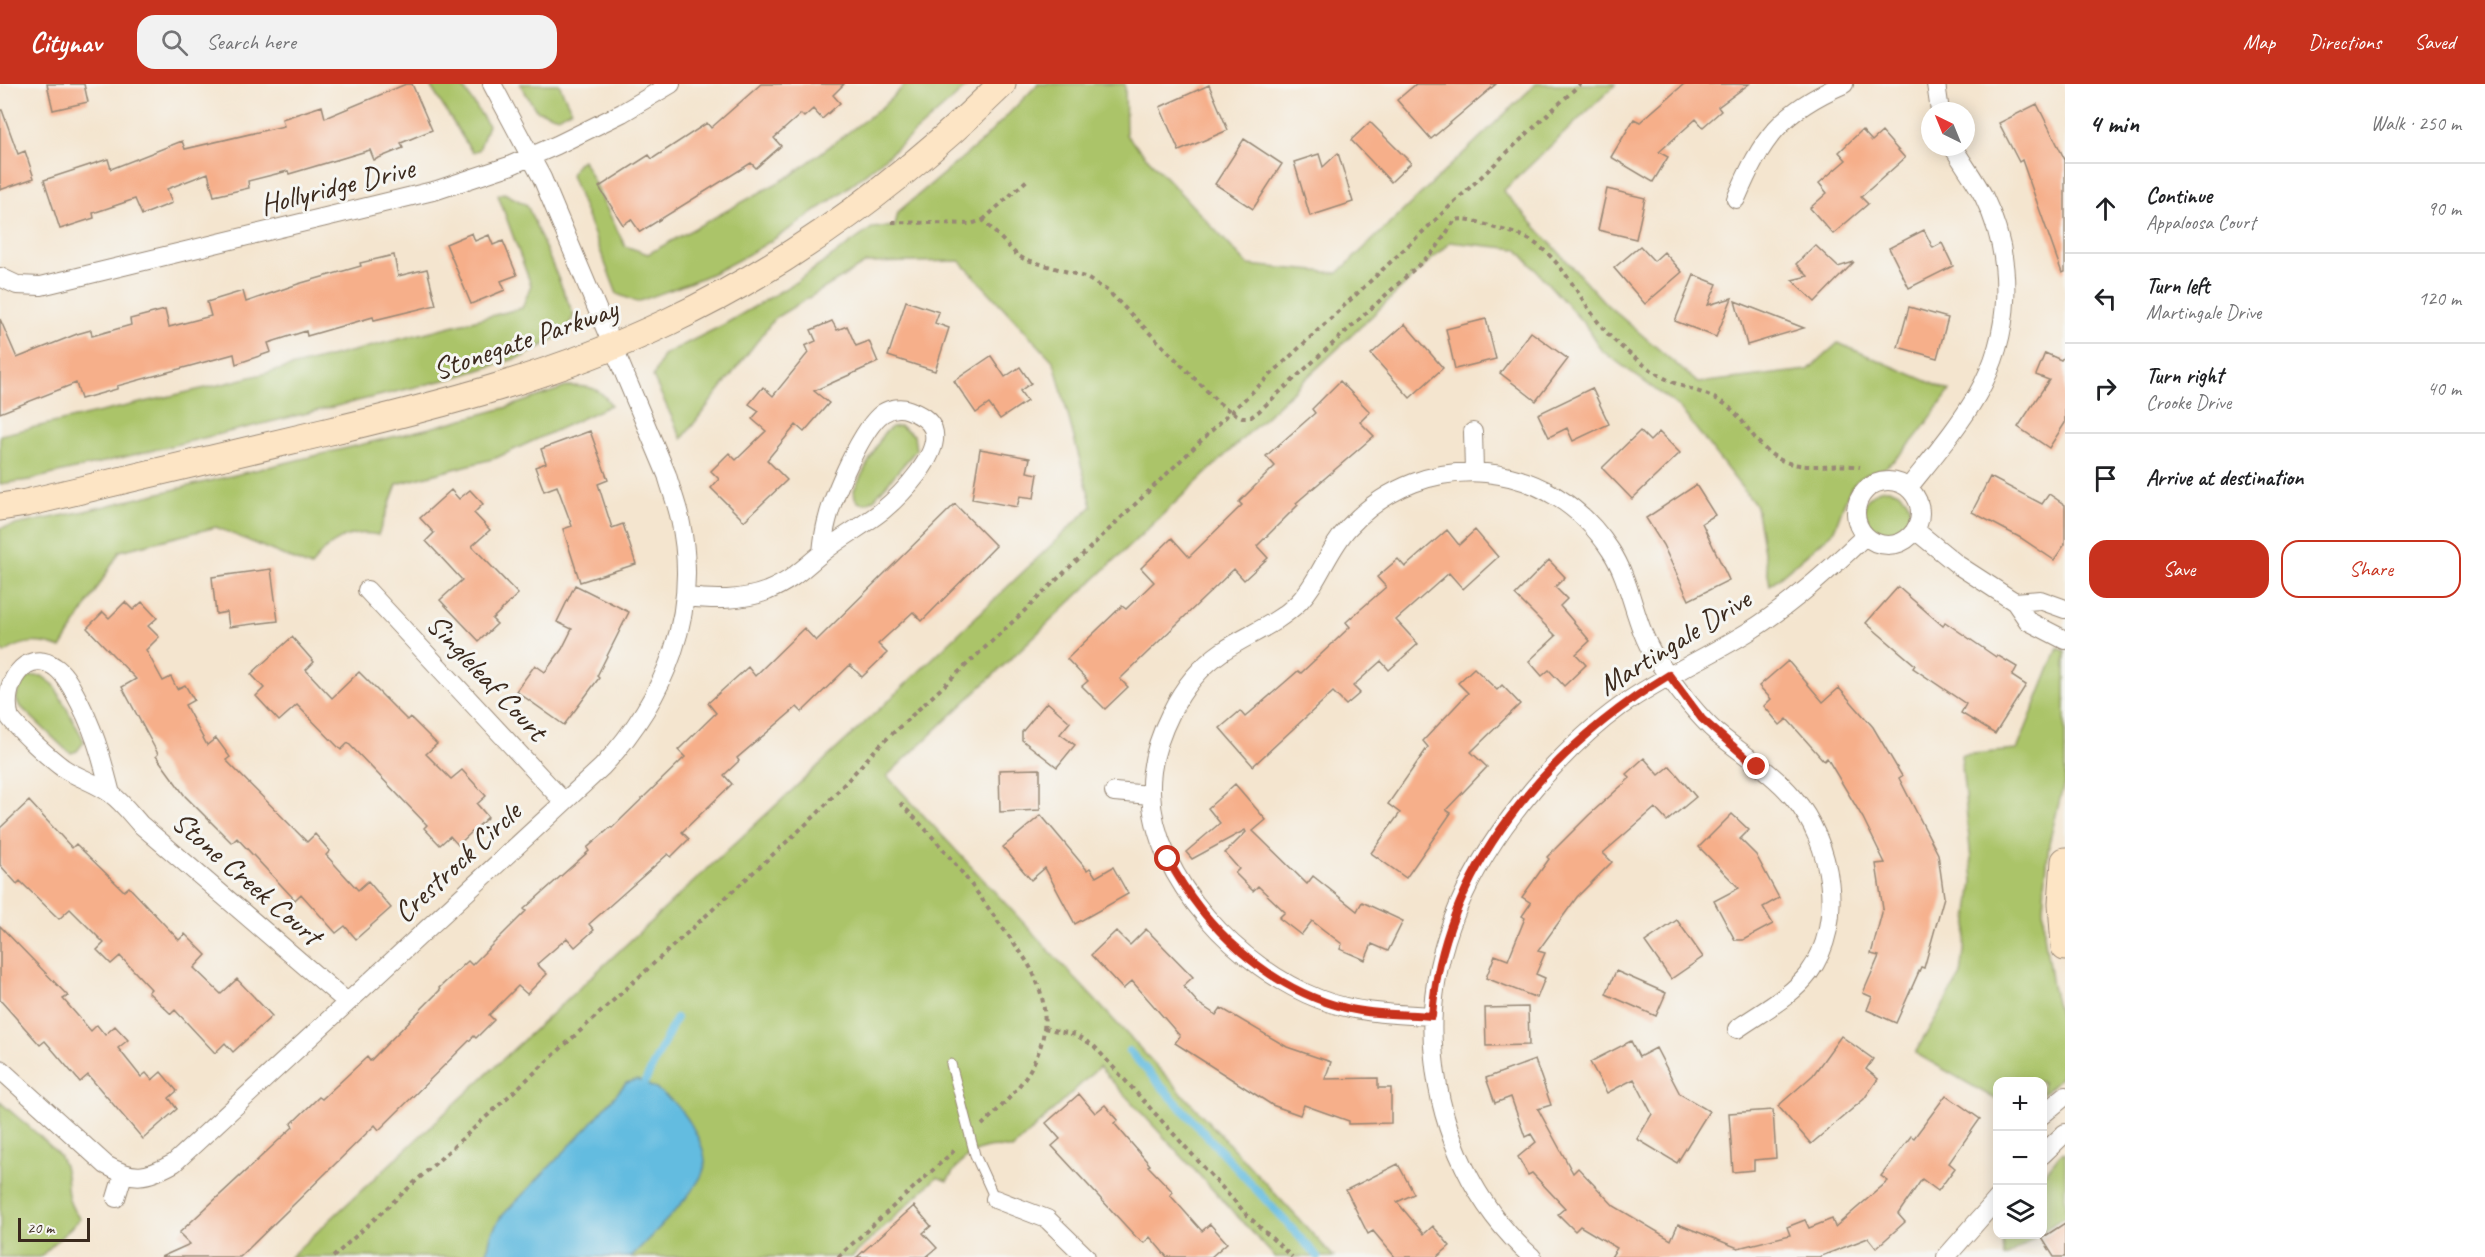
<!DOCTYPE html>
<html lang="en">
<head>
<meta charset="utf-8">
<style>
  body { margin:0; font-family:Caveat,sans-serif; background:#f2f2f2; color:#202124 }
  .controls { position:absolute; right:18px; bottom:18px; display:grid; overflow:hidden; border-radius:12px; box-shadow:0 3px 15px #0003 }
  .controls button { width:54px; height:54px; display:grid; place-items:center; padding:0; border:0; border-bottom:2px solid #e0e0e0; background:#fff; color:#202124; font:30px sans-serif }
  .compass { position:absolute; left:1921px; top:18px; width:54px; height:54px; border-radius:50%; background:#fff; box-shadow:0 3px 15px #0003; rotate:317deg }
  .scale { position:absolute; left:18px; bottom:15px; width:72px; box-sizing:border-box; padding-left:6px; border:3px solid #3b2a1e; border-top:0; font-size:16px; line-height:21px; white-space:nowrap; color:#3b2a1e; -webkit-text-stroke:4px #f6f6f2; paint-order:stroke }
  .stop { position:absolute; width:18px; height:18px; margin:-14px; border:4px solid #c8321e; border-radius:50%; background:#fff }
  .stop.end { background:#c8321e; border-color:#fff; box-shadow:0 2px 6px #0008 }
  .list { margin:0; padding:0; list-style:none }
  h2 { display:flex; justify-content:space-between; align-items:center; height:78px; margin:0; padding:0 24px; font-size:26px }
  h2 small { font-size:20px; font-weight:400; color:#757577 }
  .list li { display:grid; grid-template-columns:39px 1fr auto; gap:18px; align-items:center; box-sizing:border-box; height:90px; padding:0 24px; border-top:2px solid #e0e0e0 }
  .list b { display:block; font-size:22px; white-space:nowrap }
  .list p { margin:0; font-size:20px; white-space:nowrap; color:#757577 }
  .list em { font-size:20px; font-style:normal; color:#757577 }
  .actions { display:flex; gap:12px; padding:18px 24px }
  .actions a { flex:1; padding:14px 0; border:2px solid #c8321e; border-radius:18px; text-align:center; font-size:21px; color:#c8321e }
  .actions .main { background:#c8321e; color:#fff }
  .icon { flex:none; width:33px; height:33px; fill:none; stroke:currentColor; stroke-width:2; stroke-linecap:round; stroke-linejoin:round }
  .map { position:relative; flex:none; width:2065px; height:1173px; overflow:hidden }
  header { display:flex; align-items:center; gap:36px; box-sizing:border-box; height:84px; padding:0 30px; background:#c8321e; color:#fff }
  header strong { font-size:28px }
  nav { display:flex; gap:33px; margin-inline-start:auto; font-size:21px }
  .search { width:420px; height:54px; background:#f2f2f2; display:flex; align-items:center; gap:15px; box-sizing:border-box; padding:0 21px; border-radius:18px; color:#757577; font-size:22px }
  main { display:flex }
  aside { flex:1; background:#fff }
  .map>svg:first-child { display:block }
  .green { fill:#abc469; stroke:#737744; stroke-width:1.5 }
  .water { fill:#63bce0; stroke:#4f737f; stroke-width:1.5 }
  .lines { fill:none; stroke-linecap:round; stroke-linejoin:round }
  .stream { stroke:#63bce0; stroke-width:8 }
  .building { fill:#f6af8a }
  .lane-casing { stroke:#988876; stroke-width:11 }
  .street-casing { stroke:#988876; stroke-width:20 }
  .secondary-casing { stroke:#988876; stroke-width:29 }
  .path { stroke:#988876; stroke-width:4; stroke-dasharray:4.5 4.5; stroke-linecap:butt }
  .lane { stroke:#fff; stroke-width:9 }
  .street { stroke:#fff; stroke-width:18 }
  .secondary { stroke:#fde5c5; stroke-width:27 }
  .route { stroke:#c8321e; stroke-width:8 }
  .labels { text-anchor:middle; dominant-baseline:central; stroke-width:6; stroke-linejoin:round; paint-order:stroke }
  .street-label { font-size:30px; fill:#3b2a1e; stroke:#f6f6f2 }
</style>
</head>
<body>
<header>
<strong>Citynav</strong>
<div class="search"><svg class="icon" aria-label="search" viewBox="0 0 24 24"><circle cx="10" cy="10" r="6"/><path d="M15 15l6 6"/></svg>Search here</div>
<nav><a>Map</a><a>Directions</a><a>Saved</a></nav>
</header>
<main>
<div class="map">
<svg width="2065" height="1173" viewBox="0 0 2065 1173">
  <rect width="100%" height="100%" fill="#f6f6f2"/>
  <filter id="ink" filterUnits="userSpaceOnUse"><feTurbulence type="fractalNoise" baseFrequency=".0167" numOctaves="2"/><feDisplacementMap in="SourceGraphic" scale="12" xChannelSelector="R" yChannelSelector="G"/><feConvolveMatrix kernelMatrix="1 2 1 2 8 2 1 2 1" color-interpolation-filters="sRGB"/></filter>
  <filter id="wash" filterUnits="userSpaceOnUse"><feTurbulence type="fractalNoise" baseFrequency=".008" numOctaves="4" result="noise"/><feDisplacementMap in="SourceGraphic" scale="24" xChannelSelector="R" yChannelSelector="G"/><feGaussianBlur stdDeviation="1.35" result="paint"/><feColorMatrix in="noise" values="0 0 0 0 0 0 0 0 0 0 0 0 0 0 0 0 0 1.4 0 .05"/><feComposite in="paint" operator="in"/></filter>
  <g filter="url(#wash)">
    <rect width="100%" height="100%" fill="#f4e5cf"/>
    <path class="green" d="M429 0H461L488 41 479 66 472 68Z
      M520 0H559L571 26 558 33 536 26Z
      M906 0H970C894 68 815 137 723 184 696 198 666 207 637 218L617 210 571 91 577 79 583 76 625 162 648 170 790 92 882 23Z
      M1038 0H1125L1126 51 1248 181 1338 189 1536 0H1616L1503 107 1606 220 1698 299 1808 286 1838 259 1950 307C1931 332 1912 363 1887 382 1878 390 1865 387 1855 399 1843 413 1841 434 1832 449L1770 501 1756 422 1679 323 1601 266 1586 242 1517 165 1450 158 887 692 1334 1173H1275L1099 983 1012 1065C981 1058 962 1072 947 1097L937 1093 852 1173H290L887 618 1092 422 1054 278 960 177 866 179 775 234 682 355 653 293 663 271 723 241 793 200 872 144 895 142 898 128 981 58Z
      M504 109 527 121 574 232 563 250 524 272 453 294 29 396 0 400V351L223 300 522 224 531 201 498 111Z
      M569 302C589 302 600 303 611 321L496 374 397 400 378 451C349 445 326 458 311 483L216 443 120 467 61 564C40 556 23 556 4 569L0 564V444L85 427 430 344 508 323Z
      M900 342 914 351 916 366 875 414C864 423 854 421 854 406L883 350 892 343Z
      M1864 428a23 23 0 1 1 46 0a23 23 0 1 1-46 0Z
      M2058 564 2065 567V695L2049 759 2043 822 2044 849 2052 902 2065 953V981L2060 994 2043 1010 2042 998H1998L1997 1016 1915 969 1961 891 1973 797 1961 671 2017 666Z
      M33 592H42L54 601 82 653 84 658 77 667 71 669 65 665 19 621 16 614C20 603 21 595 33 592Z
      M0 1018C14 1031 51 1059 60 1073 73 1096 59 1110 80 1135L40 1173H0Z
      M2065 1068V1132L2043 1147V1092L2060 1070Z
      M2003 1151V1150L2038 1151 2006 1173H2004Z"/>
    <path class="water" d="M637 996C660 1005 680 1020 692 1042 698 1054 706 1067 705 1081 704 1102 647 1156 631 1173H486L491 1151 500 1134 589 1042 626 999Z"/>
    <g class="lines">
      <path class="stream" d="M1129 967 1318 1173
        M640 1008 676 934"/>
    </g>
    <g id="blocks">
      <path class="building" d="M47 0H84L88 18 53 26Z
        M406 0H412L432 46 401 59 403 64 374 76 370 66 289 90 288 87 248 97 249 104 214 112 208 89 167 105 172 119 142 131 135 115 93 129 94 134 60 145 44 96 108 75 111 85 182 57 185 65 284 42 282 35 322 22 325 34Z
        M761 0H844L833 11 840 19 822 35 813 25 804 33 801 30 774 54 781 62 756 84 751 79 640 148 631 135 623 141 599 103 649 71 652 75 707 39 711 44Z
        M1416 0H1496L1431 55 1397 16Z
        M1684 0H1749L1718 23 1721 27 1703 43 1696 35 1659 68 1668 73 1653 98 1611 73 1634 35 1640 38Z
        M1209 1 1228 46 1179 67 1160 23Z
        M2037 20 2065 76V188L2062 189 2022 76 2019 78 1999 39Z
        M0 26H2L18 70 25 67 34 94 0 106Z
        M1370 38 1411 79 1391 98 1351 56Z
        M1862 46 1872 57 1882 48 1905 74 1861 113 1868 120 1833 150 1810 124 1827 109 1819 99 1846 76 1839 68Z
        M1244 55 1282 80 1253 125 1215 100Z
        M1338 69 1353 118 1310 132 1294 78 1319 70 1323 83Z
        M1607 105 1645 114 1636 155 1598 146Z
        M1924 146 1933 164 1942 159 1953 182 1909 204 1889 164Z
        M472 149 475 157 489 151 493 161 503 157 517 191 501 197 505 206 471 220 446 160Z
        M1815 161 1838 183 1854 178 1815 218 1792 196 1808 192 1796 180Z
        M1640 162 1654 177 1664 168 1682 188 1645 220 1614 184Z
        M394 171 398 192 427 185 436 221 374 236 373 233 307 252 306 247 268 259 271 268 236 280 234 270 117 302V305L81 315 76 299 0 329V235L17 274 77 250 91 246 92 252 131 241 130 235 165 226 169 243 211 232 207 218 243 207 246 218 298 200 361 182 360 179Z
        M1694 191 1717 200 1708 221 1732 214 1716 253 1675 237Z
        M906 217 939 228 935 239 949 244 935 287 888 272Z
        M1735 217 1804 244 1747 261Z
        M1909 223 1948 234 1937 274 1898 263Z
        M1486 235 1496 275 1455 285 1446 245Z
        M832 237 837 246 847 242 856 262 869 257 878 278 814 307 829 319 804 348 796 341 767 376 787 396 744 437 711 404 719 395 711 387 729 369 736 376 766 347 752 335 759 327 749 320 763 303 773 312 808 269 805 262 816 257 811 246Z
        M1405 240 1443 284 1410 314 1371 270Z
        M1531 248 1568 275 1536 317 1500 289Z
        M2045 269 2061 276 2065 271V339L2049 364 2018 343 2049 296 2036 291Z
        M991 272 1005 293 1020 283 1031 299 1020 307 1027 317 1000 335 989 320 976 329 954 297Z
        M1340 297 1370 328 1360 338 1374 352 1296 419 1298 421 1257 462 1268 474 1244 496 1234 485 1120 595 1128 603 1105 625 1082 602 1088 597 1067 575 1122 522 1126 525 1154 498 1141 484 1172 454 1189 473 1242 421 1239 418 1275 382 1266 372 1315 329 1312 325Z
        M1592 304 1609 340 1573 357 1567 344 1549 353 1538 330Z
        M590 347 608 396 598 400 612 444 623 440 636 480 580 498 563 445 572 442 557 402 544 407 535 383 546 379 541 365Z
        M1640 347 1650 357 1659 348 1680 369 1632 415 1602 384Z
        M980 365 1030 374 1027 388 1038 390 1034 414 1020 412 1017 423 972 415Z
        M1990 393 2042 420 2049 410 2065 421V460L2054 476 2021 454 1972 428Z
        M1696 401 1715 431 1702 439 1729 496 1689 516 1663 461 1646 434Z
        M451 406 459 415 470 406 483 420 474 429 490 446 472 462 518 510 492 535 497 540 479 557 440 516 462 496 426 457 434 449 420 434Z
        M955 420 996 462 922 537 913 528 878 560 887 569 862 593 850 581 802 628 797 623 737 674 739 677 724 691 732 700 682 748 689 755 671 773 668 770 589 840 594 846 575 863 567 854 537 880 547 890 527 910 518 902 489 931 494 936 476 954 474 952 379 1046 375 1041 240 1173H161L190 1160 179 1149 293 1043 291 1040 319 1013 322 1015 367 973 370 977 440 906 439 904 468 877 472 881 526 827 524 825 589 767 587 764 611 743 612 744 685 673 678 666 716 629 708 619 748 583 755 592 804 544 816 557Z
        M1447 446 1459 461 1475 446 1498 473 1463 505 1449 489 1396 536 1418 560 1389 586 1381 577 1353 602 1360 609 1346 621 1333 608 1253 682 1220 644 1240 627 1245 633 1298 587 1301 589 1350 543 1346 538 1386 503 1377 493 1398 475 1405 483Z
        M1549 476 1565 493 1555 503 1567 515 1560 522 1590 557 1576 570 1586 581 1564 602 1549 586 1542 592 1529 577 1556 552 1515 511Z
        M271 485 278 537 229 543 227 528 216 530 212 493Z
        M575 501 629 528 597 592 599 594 564 641 516 607 535 581 545 588 562 565 572 545 557 538Z
        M1898 503 1943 542 1945 538 1996 573 1997 571 2017 583 2012 592 2026 601 1995 650 1961 629 1966 620 1913 584 1915 581 1866 539Z
        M125 518 133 526 142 518 157 534 148 542 159 553 146 566 163 597 171 593 177 605 185 601 194 616 185 621 207 661 216 654 230 673 226 676 307 758 315 750 330 767 326 771 358 806 368 797 391 824 356 855 345 842 336 849 301 810 295 816 237 754 232 759 185 712 156 672 158 670 122 603 136 595 87 544 103 528 109 534Z
        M292 553 314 578 306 586 332 614 359 588 407 636 410 633 437 660 426 670 451 695 462 686 486 712 477 720 488 733 458 761 450 752 440 761 424 744 427 741 348 659 341 666 297 621 279 637 256 612 264 604 251 590Z
        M1788 577 1823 618 1839 604 1873 643 1902 692 1899 694 1938 770 1944 813 1924 884 1921 883 1896 939 1867 926 1872 913 1863 909 1879 872 1871 870 1883 825 1876 780 1885 779 1863 734 1827 674 1824 677 1787 635 1780 641 1764 622 1771 615 1759 602Z
        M1474 584 1497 606 1502 601 1520 620 1471 668 1487 683 1446 726 1451 729 1406 794 1371 769 1400 729 1388 720 1428 663 1423 657 1468 609 1458 599Z
        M1047 618 1070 638 1060 650 1075 661 1057 683 1022 656V648Z
        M1644 674 1659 691 1670 682 1696 713 1667 737 1655 724 1603 769 1612 778 1577 813 1538 867 1545 869 1536 890 1545 894 1537 914 1486 894 1495 871 1508 876 1525 834 1522 832 1531 819 1522 813 1549 775 1547 773 1589 731 1630 694 1626 690Z
        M1040 685V726L1000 728 999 686Z
        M1235 700 1266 736 1253 747 1307 800 1313 792 1357 827 1362 818 1403 837 1388 867 1372 860 1365 876 1340 865 1342 860 1312 837 1301 851 1279 834 1285 828 1258 802 1253 807 1235 789 1239 785 1225 769 1246 748 1245 746 1192 775 1186 768 1220 739 1208 724Z
        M29 717 72 764 76 760 124 807 129 803 179 856 185 850 206 871 194 884 221 910 237 895 272 932 233 968 225 959 215 969 175 926 171 930 148 908 151 905 120 872 111 880 97 866 104 859 70 825 59 835 20 797 17 800 0 781V744Z
        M1732 730 1749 746 1740 755 1756 771 1779 814 1763 823 1773 840 1743 856H1735L1714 817 1739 804 1699 763Z
        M1041 731 1087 786 1090 784 1096 793 1113 783 1128 810 1075 840 1045 784 1031 796 1003 763Z
        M1677 836 1703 873 1671 895 1645 858Z
        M0 842 68 912 63 915 91 947 97 941 105 951 115 942 128 956 118 964 141 993 146 989 152 996 161 988 177 1007 169 1014 177 1025 143 1055 88 991 80 998 45 957 40 961 0 916Z
        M1146 845 1193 893 1183 902 1198 919 1216 931 1221 924 1287 963 1331 978 1325 995 1378 994V1004H1391V1039L1349 1040V1037L1304 1021 1300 1031 1272 1021 1175 959 1180 952 1132 897 1123 905 1091 871 1116 847 1130 861Z
        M1616 887 1666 909 1656 932 1606 910Z
        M1528 923 1529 961 1486 962 1485 924Z
        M1841 952 1873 975 1866 985 1878 995 1864 1015 1811 1060 1778 1022 1813 991Z
        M1631 957 1639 973 1656 964 1680 1010 1709 1027 1677 1079 1637 1055 1652 1030 1634 995 1607 1009 1590 978Z
        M1535 976 1551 1021 1538 1025 1573 1089 1578 1084 1614 1122 1671 1156 1678 1140 1738 1164 1790 1151 1787 1143 1805 1136 1809 1144 1832 1135 1835 1143 1888 1097 1881 1092 1911 1052 1914 1054 1946 1011 1980 1035 1949 1079 1955 1084 1938 1107 1922 1095 1898 1130 1905 1138 1876 1164 1868 1154 1819 1173H1611L1617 1164 1580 1142 1575 1147 1558 1130 1565 1124 1532 1089 1528 1091 1518 1073 1536 1058 1531 1050 1525 1053 1511 1013 1495 1019 1486 994Z
        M1079 1010 1095 1029 1105 1021 1118 1036 1114 1039 1150 1081 1148 1082 1173 1108 1170 1111 1202 1147 1210 1140 1227 1159 1211 1173H1167L1150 1153 1144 1159 1136 1153 1052 1062 1060 1055 1046 1039Z
        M1773 1026 1776 1074 1754 1076V1086L1733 1088 1729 1029Z
        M1398 1080 1414 1110 1397 1118 1424 1150 1433 1142 1450 1162 1437 1173H1395L1373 1147 1368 1150 1346 1106Z
        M914 1122 931 1142 923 1149 937 1164 926 1173H857Z
        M2065 1139V1173H2054L2042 1154Z"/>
    </g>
  </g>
  <g filter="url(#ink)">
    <use href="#blocks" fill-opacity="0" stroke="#988876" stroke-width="1.5"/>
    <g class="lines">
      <g class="lane-casing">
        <path id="lane" d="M951 980 975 1071 995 1115"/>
      </g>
      <g class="street-casing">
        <path id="street" d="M1936 0 1940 27
          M1736 115C1762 54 1781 27 1844 0
          M0 193 17 201 41 202 437 106 509 82 557 61 622 29 671 0
          M1473 348 1474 387
          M1856 429a32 32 0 1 1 64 0a32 32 0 1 1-64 0Z
          M1909 403C1932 374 1958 344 1977 311 2012 251 2015 176 1984 113 1975 96 1963 80 1953 63
          M1915 446 1958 481 2015 518 2028 537 2065 556
          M367 506 564 718
          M686 513C713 516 741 517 767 507 793 496 801 486 822 469 841 453 863 442 882 427 900 412 942 370 933 345 929 335 919 330 909 326 901 323 891 324 883 329 862 343 833 412 827 437 824 448 823 458 822 469
          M2015 518 2040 516 2065 525
          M1114 708 1151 711
          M111 710C101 671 94 644 74 608 69 599 64 589 55 583 25 562 0 603 10 634 20 647 49 674 63 684 78 694 97 699 111 710 122 718 131 730 140 740L347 918
          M1432 932C1394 930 1355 929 1319 915 1241 885 1153 796 1151 708 1150 681 1159 653 1171 629 1183 604 1200 583 1223 567 1249 550 1277 540 1299 518 1320 496 1328 465 1349 443 1425 361 1551 373 1611 467 1632 499 1634 540 1655 573 1672 598 1694 629 1717 649 1742 670 1772 688 1793 713 1832 758 1846 839 1809 889 1791 913 1761 928 1737 945
          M0 985 106 1081C134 1097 147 1094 174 1079L602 683C665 615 701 529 680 435 677 420 671 406 667 391L542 94 492 0
          M2042 1031 2065 1012
          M2042 1071 2065 1049
          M116 1114 123 1091
          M995 1115 1047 1135 1086 1173
          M1532 1173C1475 1123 1441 1049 1434 974 1423 871 1470 779 1535 703 1561 673 1589 645 1621 622 1661 593 1706 574 1748 548 1791 521 1828 487 1865 452
          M1946 1173 1998 1114"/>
      </g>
      <g class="secondary-casing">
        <path id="secondary" d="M0 423 26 419C125 396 224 373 322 349 441 321 557 291 668 238 793 179 904 96 1002 0
          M2065 777 2062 819 2065 863"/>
      </g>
      <path class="path" d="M983 136 1027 96
        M892 138 971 140 983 136 1017 171 1024 175 1085 193 1108 207 1219 319 1231 328 1242 333H1251L1258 328 1435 166 1455 136C1468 133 1483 140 1495 144 1507 147 1520 150 1530 156 1570 180 1584 230 1618 260 1637 276 1655 291 1679 301 1695 307 1710 310 1725 320 1747 336 1754 362 1779 375 1804 388 1834 378 1860 383
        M900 719C936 754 965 791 994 832 1007 851 1023 868 1033 889 1064 953 1028 999 982 1041
        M1044 944 1076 951 1094 962 1248 1132 1292 1173
        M333 1173 816 731 878 663 1019 532 1231 328 1580 0
        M838 1173 957 1064"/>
      <use href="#lane" class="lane"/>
      <use href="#street" class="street"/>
      <use href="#secondary" class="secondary"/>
    </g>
  </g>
  <g class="lines" filter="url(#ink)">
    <path class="route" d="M1168 775C1204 843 1268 905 1346 924 1374 931 1404 930 1432 932 1443 784 1548 665 1669 591L1702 635 1757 683"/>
  </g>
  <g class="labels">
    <g class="street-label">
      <text transform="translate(337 102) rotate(-14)">Hollyridge Drive</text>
      <text transform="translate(525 255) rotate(-19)">Stonegate Parkway</text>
      <text transform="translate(1674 558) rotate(-32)">Martingale Drive</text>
      <text transform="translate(487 593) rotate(47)">Singleleaf Court</text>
      <text transform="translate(457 778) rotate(-43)">Crestrock Circle</text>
      <text transform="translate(247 794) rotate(41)">Stone Creek Court</text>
    </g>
  </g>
</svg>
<div class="controls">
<button>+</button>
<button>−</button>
<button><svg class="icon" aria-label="layers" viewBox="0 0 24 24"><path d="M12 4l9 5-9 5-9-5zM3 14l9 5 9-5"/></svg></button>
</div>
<svg class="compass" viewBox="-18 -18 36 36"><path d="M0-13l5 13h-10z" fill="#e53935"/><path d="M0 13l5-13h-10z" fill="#757577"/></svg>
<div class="scale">20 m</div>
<div class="stop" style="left:1168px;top:775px"></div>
<div class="stop end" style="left:1757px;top:683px"></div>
</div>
<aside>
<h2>4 min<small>Walk · 250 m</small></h2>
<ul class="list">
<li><svg class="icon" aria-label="ahead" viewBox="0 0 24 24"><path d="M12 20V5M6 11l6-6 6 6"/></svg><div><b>Continue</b><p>Appaloosa Court</p></div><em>90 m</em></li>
<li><svg class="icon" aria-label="left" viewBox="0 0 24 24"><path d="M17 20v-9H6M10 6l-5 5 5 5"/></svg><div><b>Turn left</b><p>Martingale Drive</p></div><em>120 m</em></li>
<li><svg class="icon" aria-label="right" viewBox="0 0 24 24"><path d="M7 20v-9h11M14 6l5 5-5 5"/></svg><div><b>Turn right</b><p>Crooke Drive</p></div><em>40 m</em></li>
<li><svg class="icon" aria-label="arrive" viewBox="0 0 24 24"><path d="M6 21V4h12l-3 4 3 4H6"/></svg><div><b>Arrive at destination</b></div></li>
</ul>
<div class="actions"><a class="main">Save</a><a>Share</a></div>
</aside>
</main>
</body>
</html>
